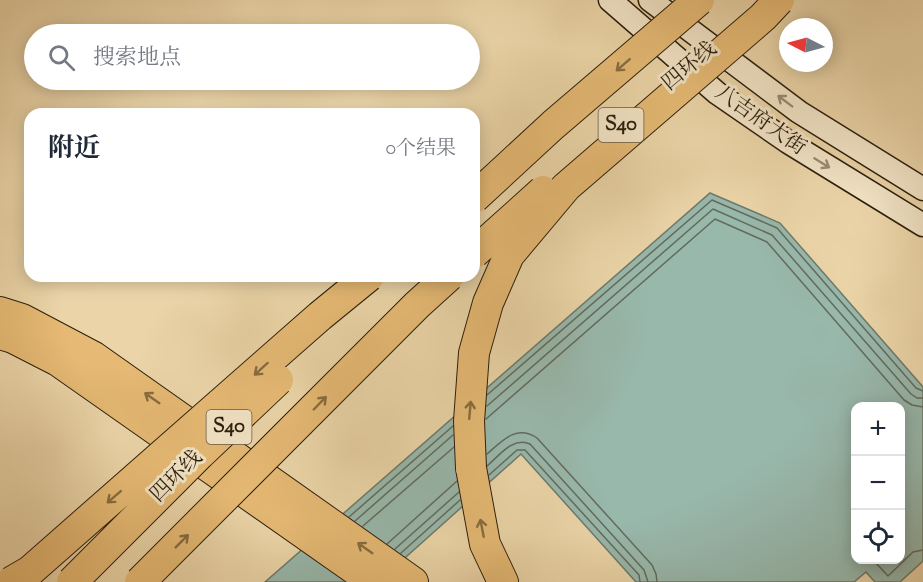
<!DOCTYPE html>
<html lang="zh">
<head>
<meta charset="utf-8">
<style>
  body { margin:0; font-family:"Sorts Mill Goudy","Noto Serif SC",serif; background:#f6f6f7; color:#1f2937 }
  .controls { position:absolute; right:18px; bottom:18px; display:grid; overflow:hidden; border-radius:12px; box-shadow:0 3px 15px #0003 }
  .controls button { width:54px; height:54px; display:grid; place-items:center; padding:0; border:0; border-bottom:2px solid #e0e1e3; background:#fff; color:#1f2937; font:30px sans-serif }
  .compass { position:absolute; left:779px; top:18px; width:54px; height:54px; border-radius:50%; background:#fff; box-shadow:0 3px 15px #0003; rotate:276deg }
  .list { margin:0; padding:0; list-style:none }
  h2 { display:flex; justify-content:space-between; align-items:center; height:78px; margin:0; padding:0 24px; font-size:26px }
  h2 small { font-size:20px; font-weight:400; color:#747a83 }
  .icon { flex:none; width:33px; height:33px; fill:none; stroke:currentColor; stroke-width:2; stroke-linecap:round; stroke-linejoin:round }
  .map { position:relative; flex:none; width:923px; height:582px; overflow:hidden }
  .search { position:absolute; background:#fff; box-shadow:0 3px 15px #0003; left:24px; top:24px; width:456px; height:66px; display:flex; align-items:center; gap:15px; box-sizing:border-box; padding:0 21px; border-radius:33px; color:#747a83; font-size:22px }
  .panel { position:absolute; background:#fff; box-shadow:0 3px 15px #0003; left:24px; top:108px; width:456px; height:174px; border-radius:18px }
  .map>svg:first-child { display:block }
  .water { fill:#98b8ac; stroke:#6c7a6c; stroke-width:1.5; fill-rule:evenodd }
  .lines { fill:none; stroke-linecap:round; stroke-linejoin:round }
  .shore { stroke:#626b5c; stroke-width:1.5 }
  .secondary-casing { stroke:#2b1e0d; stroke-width:25 }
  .motorway-casing { stroke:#2b1e0d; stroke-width:32 }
  .secondary { stroke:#f2e4c6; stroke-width:22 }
  .motorway { stroke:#e6ba74; stroke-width:30 }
  .motorway-bridge-casing { stroke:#2b1e0d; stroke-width:32; stroke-linecap:butt }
  .motorway-bridge { stroke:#e6ba74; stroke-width:30 }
  .oneway { stroke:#886c40 }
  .oneway2 { stroke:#988b73 }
  .labels { text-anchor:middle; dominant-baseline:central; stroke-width:6; stroke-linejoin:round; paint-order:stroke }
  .shield { fill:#f2e4c6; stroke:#675944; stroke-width:1.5 }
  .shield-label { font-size:20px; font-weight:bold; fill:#2b1e0d }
  .street-label { font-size:21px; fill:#2b1e0d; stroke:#f2e4c6 }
</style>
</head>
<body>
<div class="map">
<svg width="923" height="582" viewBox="0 0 923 582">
  <rect width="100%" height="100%" fill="#ebd5a8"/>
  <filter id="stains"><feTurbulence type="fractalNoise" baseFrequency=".00333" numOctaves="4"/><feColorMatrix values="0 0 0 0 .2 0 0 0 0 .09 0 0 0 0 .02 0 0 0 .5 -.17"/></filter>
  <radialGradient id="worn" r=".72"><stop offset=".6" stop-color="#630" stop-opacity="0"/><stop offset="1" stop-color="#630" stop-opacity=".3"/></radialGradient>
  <path class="water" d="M710 193 780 223 923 387V561L900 582H875L866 572 854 582H636L521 454 378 582H265ZM856 406H900V560H856Z"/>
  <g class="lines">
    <path class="shore" d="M487 395 712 200 777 228 916 388 923 391
      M487 406 713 209 772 235 911 394 917 398H923
      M486 419 715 219 767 242 904 400 912 405 923 407
      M487 454C502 441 516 424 537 438L652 565 656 574 657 582
      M487 466C499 456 513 436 530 444L644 570 648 582
      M489 475 517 450H525L639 575 640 582
      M349 517 453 426
      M355 521 453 435
      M363 526 454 447
      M387 544 457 481
      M395 549 459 492
      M401 553 460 500
      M870 560 876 563 888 576 913 552 923 550"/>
    <g class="secondary-casing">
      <path id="secondary" d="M610 0 717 93 788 142 923 225
        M650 0 799 112 923 189"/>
    </g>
    <g class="motorway-casing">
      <path id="motorway" d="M0 312 22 319 94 357 413 582
        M0 334 13 338 58 361 373 582
        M471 468 485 544 503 582"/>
    </g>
    <use href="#secondary" class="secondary"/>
    <use href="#motorway" class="motorway"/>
    <g class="motorway-bridge-casing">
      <path id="motorway-bridge" d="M474 198 553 125 699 0
        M474 253 543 191
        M471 468 469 421 474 353 488 303 509 255 566 187 763 17 779 0
        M11 582 30 571 320 316 369 276
        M72 582 200 454 278 380
        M140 582 417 305 449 276"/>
    </g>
    <use href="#motorway-bridge" class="motorway-bridge"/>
  </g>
  <defs><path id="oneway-shaft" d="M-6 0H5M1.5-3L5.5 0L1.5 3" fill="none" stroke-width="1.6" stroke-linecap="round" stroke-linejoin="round" transform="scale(1.5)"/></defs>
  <g class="oneway">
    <use href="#oneway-shaft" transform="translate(623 65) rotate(139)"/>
    <use href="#oneway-shaft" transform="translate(261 369) rotate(138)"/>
    <use href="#oneway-shaft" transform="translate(152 398) rotate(-145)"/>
    <use href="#oneway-shaft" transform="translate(320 403) rotate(-46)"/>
    <use href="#oneway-shaft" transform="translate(470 410) rotate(-85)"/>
    <use href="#oneway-shaft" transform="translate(114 497) rotate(139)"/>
    <use href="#oneway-shaft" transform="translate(482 528) rotate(-101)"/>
    <use href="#oneway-shaft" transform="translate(182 541) rotate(-45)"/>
    <use href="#oneway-shaft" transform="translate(365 548) rotate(-145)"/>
  </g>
  <g class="oneway2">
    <use href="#oneway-shaft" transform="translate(785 101) rotate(-143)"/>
    <use href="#oneway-shaft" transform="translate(822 163) rotate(32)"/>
  </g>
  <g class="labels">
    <g class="shield">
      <rect x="598.5" y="108" width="45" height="34" rx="4.5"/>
      <rect x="206.5" y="410" width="45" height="34" rx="4.5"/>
    </g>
    <g class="shield-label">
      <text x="621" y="125">S40</text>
      <text x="229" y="427">S40</text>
    </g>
    <g class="street-label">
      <text transform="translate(690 67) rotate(-40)">四环线</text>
      <text transform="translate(760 121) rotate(35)">八吉府大街</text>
      <text transform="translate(177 477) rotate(-45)">四环线</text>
    </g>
  </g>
  <rect width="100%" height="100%" filter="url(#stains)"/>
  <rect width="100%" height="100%" fill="url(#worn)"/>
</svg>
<div class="controls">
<button>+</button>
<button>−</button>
<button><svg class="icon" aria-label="locate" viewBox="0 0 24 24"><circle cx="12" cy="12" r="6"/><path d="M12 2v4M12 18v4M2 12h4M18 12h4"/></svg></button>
</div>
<svg class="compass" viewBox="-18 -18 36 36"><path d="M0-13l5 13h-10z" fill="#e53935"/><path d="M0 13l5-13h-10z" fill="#747a83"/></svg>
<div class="search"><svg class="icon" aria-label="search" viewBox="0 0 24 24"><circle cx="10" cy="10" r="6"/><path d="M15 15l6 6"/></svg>搜索地点</div>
<section class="panel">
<h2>附近<small>0个结果</small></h2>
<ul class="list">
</ul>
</section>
</div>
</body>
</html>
